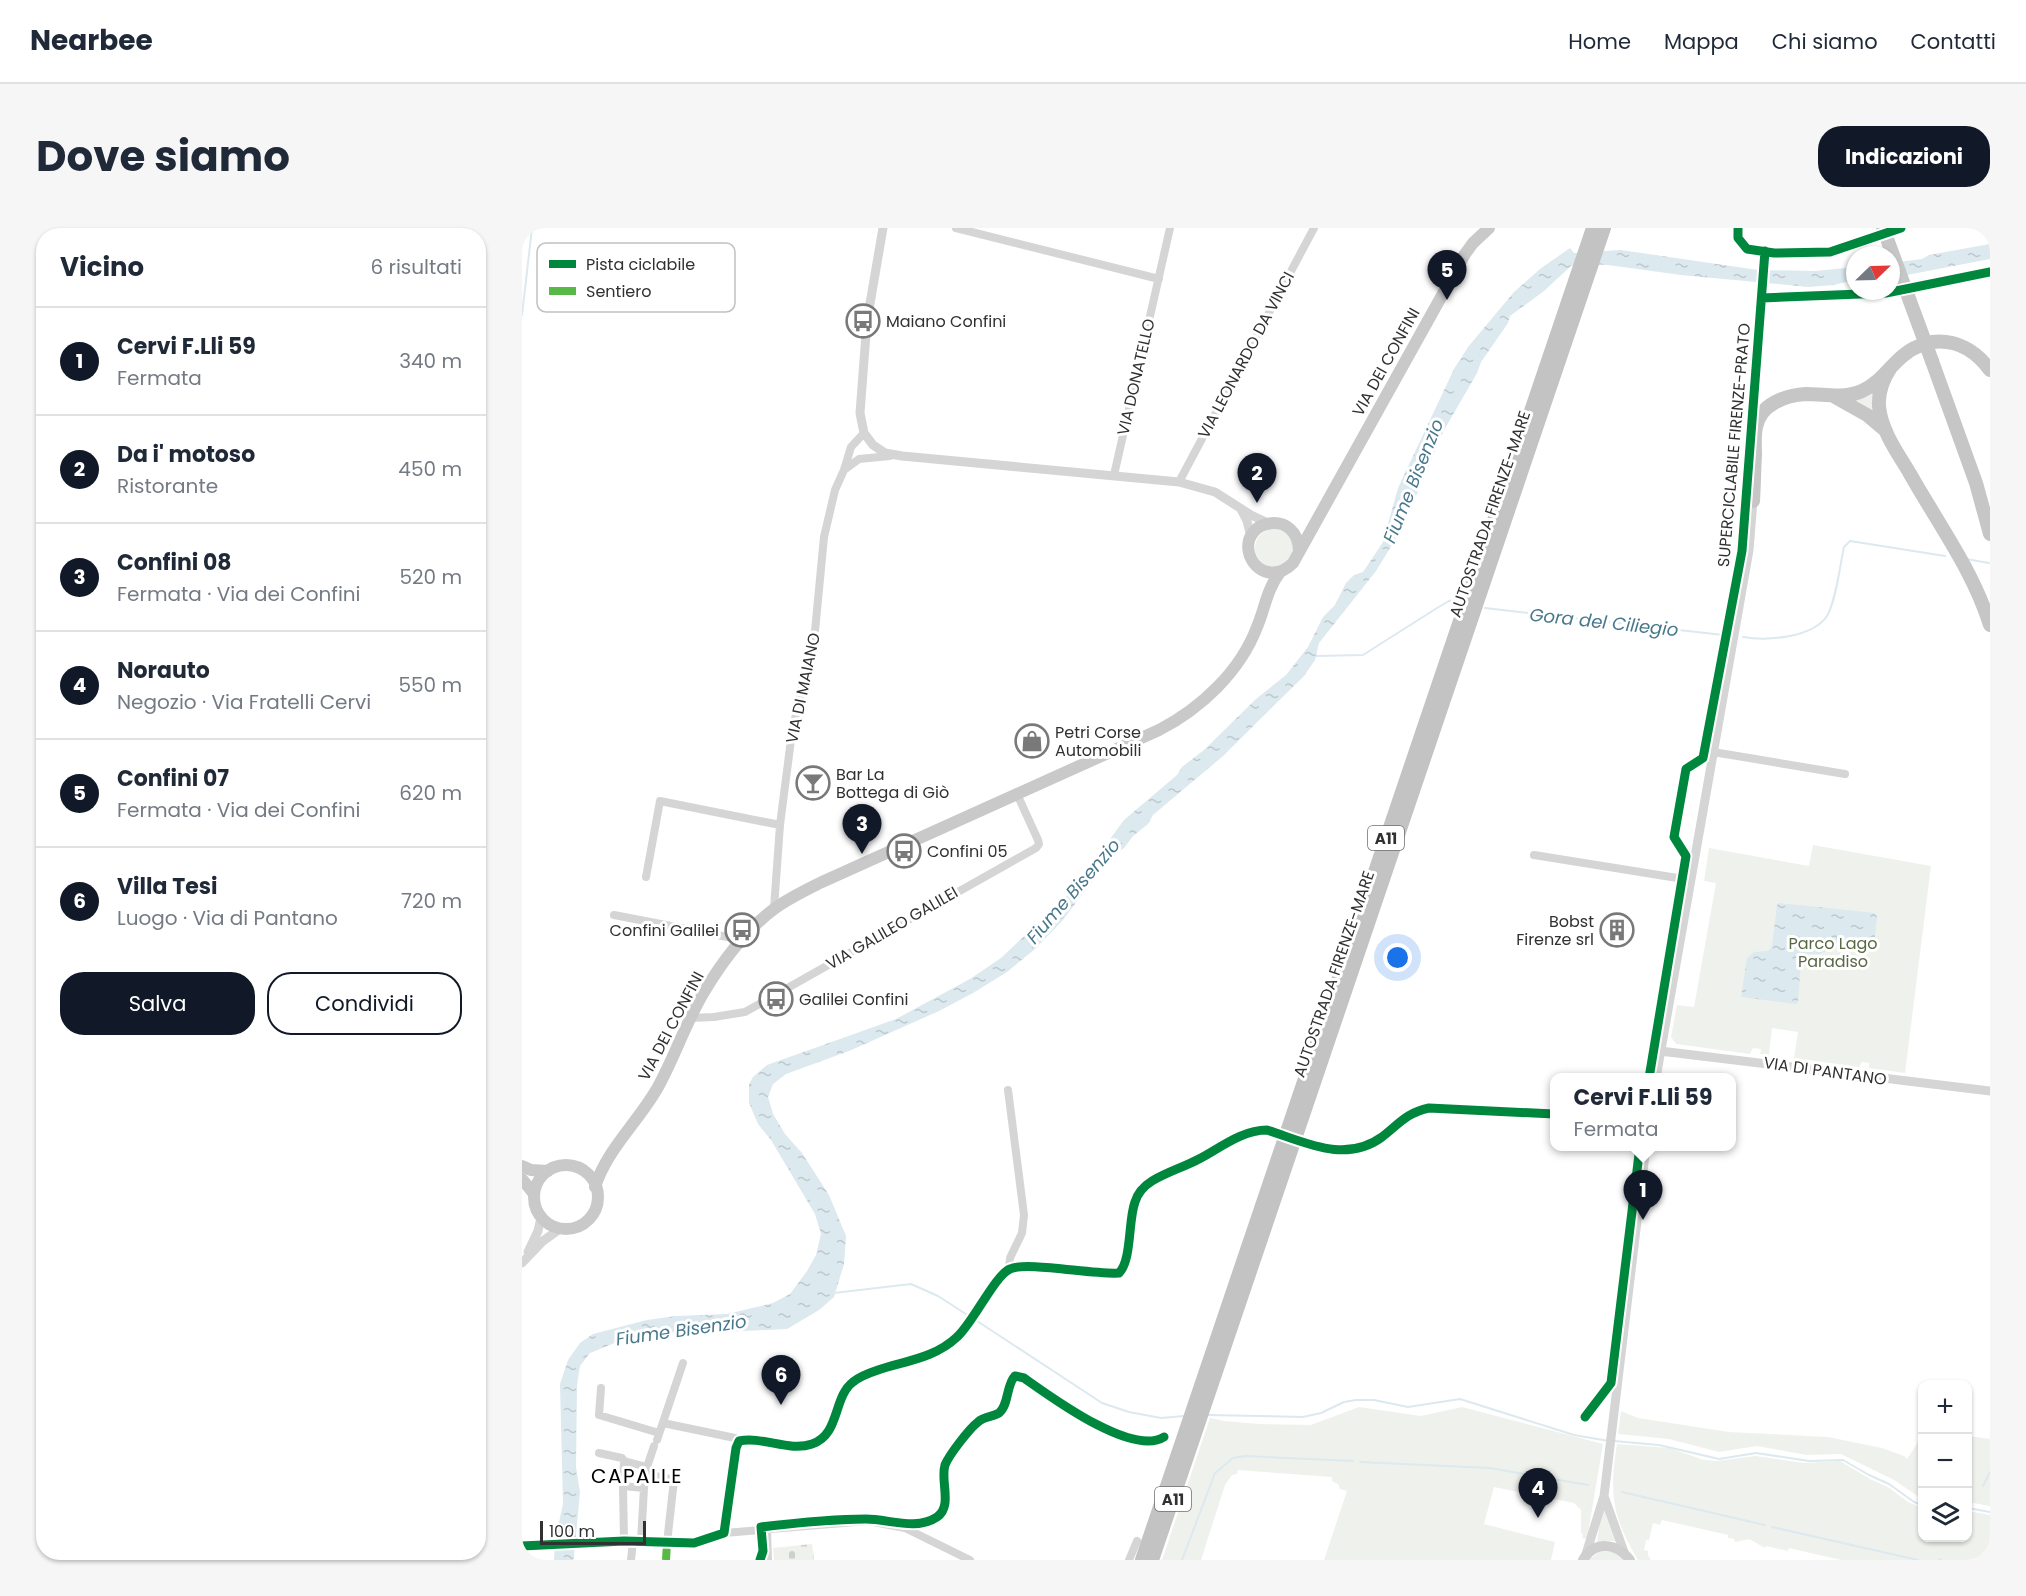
<!DOCTYPE html>
<html lang="it">
<head>
<meta charset="utf-8">
<style>
  body { margin:0; font-family:Poppins,sans-serif; background:#f6f6f7; color:#1f2937 }
  .controls { position:absolute; right:18px; bottom:18px; display:grid; overflow:hidden; border-radius:12px; box-shadow:0 2px 4px #0004 }
  .controls button { width:54px; height:54px; display:grid; place-items:center; padding:0; border:0; border-bottom:2px solid #e0e1e3; background:#fff; color:#1f2937; font:30px sans-serif }
  .compass { position:absolute; left:1324px; top:18px; width:54px; height:54px; border-radius:50%; background:#fff; box-shadow:0 2px 4px #0004; rotate:67deg }
  .scale { position:absolute; left:18px; bottom:15px; width:106px; box-sizing:border-box; padding-left:6px; border:3px solid #313131; border-top:0; font-size:16px; line-height:21px; white-space:nowrap; color:#313131; -webkit-text-stroke:4px #fff; paint-order:stroke }
  .you { position:absolute; left:876px; top:730px; width:21px; height:21px; margin:-15px; border:4px solid #fff; border-radius:50%; background:#1a73e8; box-shadow:0 0 0 9px #1a73e833 }
  .badge { display:grid; place-items:center; width:39px; height:39px; border-radius:50%; background:#111827; color:#fff; font-size:20px; font-weight:700 }
  .pin { position:absolute; translate:-50% -50px; filter:drop-shadow(0 2px 3px #0008) }
  .pin::after { content:''; position:absolute; top:32px; width:21px; height:18px; background:inherit; clip-path:polygon(0 0,100% 0,50% 100%) }
  .popup { position:absolute; left:1028px; top:845px; width:186px; height:78px; box-sizing:border-box; display:grid; place-content:center; border-radius:12px; background:#fff; filter:drop-shadow(0 2px 4px #0005); font-size:20px; white-space:nowrap; color:#747a83 }
  .popup b { font-size:22px; color:#1f2937 }
  .popup::after { content:''; position:absolute; left:50%; top:100%; margin-left:-12px; border:12px solid transparent; border-top-color:#fff }
  .list { margin:0; padding:0; list-style:none }
  h2 { display:flex; justify-content:space-between; align-items:center; height:78px; margin:0; padding:0 24px; font-size:26px }
  h2 small { font-size:20px; font-weight:400; color:#747a83 }
  .list li { display:grid; grid-template-columns:39px 1fr auto; gap:18px; align-items:center; box-sizing:border-box; height:108px; padding:0 24px; border-top:2px solid #e0e1e3 }
  .list b { display:block; font-size:22px; white-space:nowrap }
  .list p { margin:0; font-size:20px; white-space:nowrap; color:#747a83 }
  .list em { font-size:20px; font-style:normal; color:#747a83 }
  .actions { display:flex; gap:12px; padding:18px 24px }
  .actions a { flex:1; padding:14px 0; border:2px solid #111827; border-radius:24px; text-align:center; font-size:21px; color:#111827 }
  .actions .main { background:#111827; color:#fff }
  .icon { flex:none; width:33px; height:33px; fill:none; stroke:currentColor; stroke-width:2; stroke-linecap:round; stroke-linejoin:round }
  .map { position:relative; flex:none; width:1468px; height:1332px; overflow:hidden; border-radius:24px }
  header { display:flex; align-items:center; gap:36px; box-sizing:border-box; height:84px; padding:0 30px; background:#fff; border-bottom:2px solid #e0e1e3 }
  header strong { font-size:28px }
  nav { display:flex; gap:33px; margin-inline-start:auto; font-size:21px }
  .intro { display:flex; align-items:center; justify-content:space-between; box-sizing:border-box; height:144px; padding:0 36px }
  h1 { margin:0; font-size:42px }
  .button { padding:15px 27px; border-radius:24px; background:#111827; color:#fff; font-size:21px; font-weight:700 }
  main { display:flex; gap:36px; padding:0 36px }
  aside { flex:1; background:#fff; border-radius:24px; box-shadow:0 2px 4px #0004 }
  .map>svg:first-child { display:block }
  .green { fill:#eff2ec }
  .cemetery { fill:url(#cemetery-stones) }
  .water { fill:url(#water-ripples) }
  .lines { fill:none; stroke-linecap:round; stroke-linejoin:round }
  .stream { stroke:#dce9ef; stroke-width:2 }
  .pedestrian { stroke:#d5d5d5; stroke-width:6 }
  .minor { stroke:#d5d5d5; stroke-width:8 }
  .tertiary { stroke:#d5d5d5; stroke-width:9 }
  .secondary { stroke:#cfcfcf; stroke-width:10 }
  .primary { stroke:#c9c9c9; stroke-width:12 }
  .trunk { stroke:#c6c6c6; stroke-width:14 }
  .motorway { stroke:#c3c3c3; stroke-width:14 }
  .trunk-bridge { stroke:#c6c6c6; stroke-width:14 }
  .quiet { stroke:#58b947; stroke-width:8; stroke-dasharray:15 8; stroke-linecap:butt }
  .cycleway-casing { stroke:#fff; stroke-width:13 }
  .cycleway { stroke:#00873e; stroke-width:9 }
  .labels { text-anchor:middle; dominant-baseline:central; stroke-width:6; stroke-linejoin:round; paint-order:stroke }
  .shield { fill:#fff; stroke:#6f6f6f; stroke-width:1.5 }
  .shield-label { font-size:15px; font-weight:bold; fill:#313131 }
  .poi-label { font-size:16px; fill:#313131; stroke:#fff; text-anchor:start }
  .street-label { font-size:16px; fill:#313131; stroke:#fff }
  .park-label { font-size:16px; fill:#586943; stroke:#fff }
  .water-label { font-size:18px; font-style:italic; fill:#48788b; stroke:#fff }
  .quarter-label { font-size:20px; letter-spacing:1.5px; fill:#000; stroke:#fff }
  .key { fill:#fff; stroke:#c1c1c1; stroke-width:1.5 }
  .key-label { font-size:16px; fill:#313131 }
</style>
</head>
<body>
<header>
<strong>Nearbee</strong>
<nav><a>Home</a><a>Mappa</a><a>Chi siamo</a><a>Contatti</a></nav>
</header>
<div class="intro"><h1>Dove siamo</h1><a class="button">Indicazioni</a></div>
<main>
<aside>
<h2>Vicino<small>6 risultati</small></h2>
<ul class="list">
<li><span class="badge">1</span><div><b>Cervi F.Lli 59</b><p>Fermata</p></div><em>340 m</em></li>
<li><span class="badge">2</span><div><b>Da i' motoso</b><p>Ristorante</p></div><em>450 m</em></li>
<li><span class="badge">3</span><div><b>Confini 08</b><p>Fermata · Via dei Confini</p></div><em>520 m</em></li>
<li><span class="badge">4</span><div><b>Norauto</b><p>Negozio · Via Fratelli Cervi</p></div><em>550 m</em></li>
<li><span class="badge">5</span><div><b>Confini 07</b><p>Fermata · Via dei Confini</p></div><em>620 m</em></li>
<li><span class="badge">6</span><div><b>Villa Tesi</b><p>Luogo · Via di Pantano</p></div><em>720 m</em></li>
</ul>
<div class="actions"><a class="main">Salva</a><a>Condividi</a></div>
</aside>
<div class="map">
<svg width="1468" height="1332" viewBox="0 0 1468 1332">
  <defs>
    <pattern id="cemetery-stones" width="16" height="16" patternUnits="userSpaceOnUse" patternTransform="scale(1.5)"><rect width="16" height="16" fill="#eff2ec"/><path d="M2 7V4a2 2 0 0 1 4 0v3zM10 15v-3a2 2 0 0 1 4 0v3z" fill="#cdd0cb"/></pattern>
    <pattern id="water-ripples" width="26" height="14" patternUnits="userSpaceOnUse" patternTransform="scale(1.5)"><rect width="26" height="14" fill="#dce9ef"/><path d="M2 4q2-2 4 0t4 0M15 11q2-2 4 0t4 0" fill="none" stroke="#bdc8cd"/></pattern>
  </defs>
  <rect width="100%" height="100%" fill="#fff"/>
  <path class="green" d="M1353 159 1355 189 1324 170Z
    M733 320a19 19 0 1 1 38 0a19 19 0 1 1-38 0Z
    M1291 617 1409 638 1383 845 1347 840V835L1340 834 1337 839 1272 830 1276 804 1250 800 1247 827 1238 826 1239 821 1231 820 1228 826 1154 816 1149 809 1155 777 1172 779 1194 655 1182 653 1187 620 1287 638Z
    M837 1179 899 1188 940 1179 1081 1216 1065 1311 1060 1310 1061 1306 1059 1305V1282L1052 1275 972 1259 962 1296 1033 1314 1029 1332H802L825 1263 818 1261 816 1256 810 1253V1249L716 1242 715 1246 710 1247 703 1257 679 1332H640L688 1190 702 1193 738 1196 789 1197Z
    M1099 1183 1116 1190 1207 1204 1306 1209 1360 1220 1382 1228 1385 1231 1399 1210H1400V1271L1372 1252 1319 1226 1284 1227 1235 1218 1197 1224 1147 1211 1096 1206Z
    M1446 1208 1468 1211V1278L1446 1274Z
    M1095 1216 1147 1220 1182 1232 1195 1233 1233 1228 1282 1235 1318 1233 1350 1252 1366 1259 1386 1274 1400 1280V1310H1446V1283L1468 1287V1332H1319L1267 1320 1266 1323 1244 1318 1243 1320 1227 1311 1213 1314 1212 1311 1206 1310V1307L1140 1292 1138 1297 1131 1295 1127 1312H1124L1122 1322 1126 1323V1327L1129 1332H1116C1090 1288 1087 1266 1095 1216Z
    M1082 1276 1084 1287 1093 1313 1075 1314 1080 1279Z
    M1079 1323 1093 1324 1102 1332H1066Z"/>
  <path class="cemetery" d="M290 1316 292 1332H252L251 1320Z"/>
  <path class="water" d="M1468 16V31L1369 50V35L1400 31 1407 27Z
    M1048 20 1052 25 1099 22 1236 42 1293 43 1333 39V52L1311 57 1287 59 1159 47 1086 37 1062 36 1049 38 1022 63 988 88 986 95 959 134 955 145 921 204 881 299 854 343 797 415 793 432 782 448 701 528 631 587 626 596 611 608 602 620 589 629 540 693 513 721 485 744 451 765 417 783 327 823 264 846 251 856 246 869 251 886 263 906 280 925 307 967 324 1008 322 1036 312 1069 297 1082 265 1101 180 1105 144 1104 131 1110H111L95 1114 68 1125 58 1138 55 1157 54 1239 58 1264 52 1329 51 1332H32L33 1313 41 1276 38 1156 46 1132 58 1115 71 1106 125 1092 154 1088 205 1086 251 1075 268 1066 285 1043 294 1027 299 1006 293 986 249 912 236 896 227 875V856L231 849 245 837 374 791 448 751 479 730 549 664 602 592 655 547 660 539 682 522 734 471 764 447 786 419 801 389 813 377 824 355 832 347 841 344 861 314 876 260 932 141 946 119 992 64 1018 41Z
    M1257 675 1353 685 1355 689 1352 719 1349 722 1315 719 1297 726H1285L1279 733 1276 774 1274 776 1219 769 1225 730 1232 724 1246 723 1250 718 1255 677Z"/>
  <g class="lines">
    <path class="stream" d="M0 87 10 0
      M1444 331 1467 335
      M963 380 1201 407
      M1221 409C1245 413 1290 410 1305 388 1314 373 1318 337 1322 319L1328 313 1423 328
      M794 428 841 427 915 380 927 373 937 371
      M312 1065 389 1056 416 1068 447 1088
      M452 1091 580 1175 607 1184 639 1190 662 1188
      M686 1187 781 1189 799 1185 822 1174 834 1172H852L886 1179 938 1171 1052 1207 1087 1213
      M1092 1213 1137 1217 1197 1231 1234 1225 1287 1233 1321 1232 1347 1247 1367 1256 1392 1274 1400 1277
      M838 1234 968 1240 1066 1257
      M1461 1258 1468 1244
      M1100 1264 1243 1297
      M1446 1280 1468 1284
      M1250 1299 1396 1332
      M660 1332 693 1245 711 1230 723 1228 831 1233
      M1417 1332 1419 1331"/>
    <path class="pedestrian" d="M144 1332 145 1315"/>
    <path class="minor" d="M434 0 637 51
      M322 242 337 231 368 228
      M592 247 648 0
      M657 254 792 0
      M1191 524 1323 546
      M1012 627 1168 652
      M124 649 138 573 258 597
      M252 680 258 597 270 504 293 403 302 309 313 262 322 242 329 219 342 205
      M92 687 221 712
      M168 790 192 789 223 784 514 620 517 616 516 612 495 566
      M486 862 502 987 500 1005 488 1030 487 1041
      M781 915C816 925 841 927 870 901 882 890 890 884 907 880L1032 886
      M79 1160 77 1187 137 1205
      M141 1195 213 1210 217 1213
      M135 1212 161 1135
      M217 1213C241 1208 267 1224 290 1216 318 1207 311 1169 331 1154 338 1148 347 1145 356 1142 383 1133 413 1130 435 1109 451 1095 473 1047 488 1041 504 1033 572 1047 597 1045 611 1031 605 987 616 966 619 961 625 957 630 953 643 944 661 939 675 932 694 922 713 907 733 903 741 901 748 903 756 906
      M77 1225 100 1230 102 1233
      M125 1239 132 1218
      M124 1246 152 1252 145 1315
      M101 1258 102 1313
      M245 1301 246 1332
      M202 1305 214 1220 217 1213
      M119 1313 122 1260 125 1239 102 1233 101 1258 122 1260
      M0 1318 102 1313 172 1315 202 1305 346 1293 383 1300 448 1332
      M109 1332 111 1313
      M607 1332 615 1313"/>
    <path class="tertiary" d="M361 0 345 93 338 185 342 205 351 217 363 225 380 228 657 254 693 264 729 287 746 295
      M719 281 725 293 729 309
      M1138 823 1468 863
      M1134 850 1227 322 1231 273
      M6 1024 16 1003 19 990
      M0 1035 21 1013 39 1000
      M1082 1268 1102 1324
      M1064 1326 1082 1268 1124 918"/>
    <path class="secondary" d="M1061 1332C1073 1312 1095 1315 1108 1332"/>
    <path class="primary" d="M777 324C777 281 719 290 727 325 729 333 735 340 742 343 753 347 763 343 771 335L943 26 951 15 967 0
      M12 969a32 32 0 1 1 64 0a32 32 0 1 1-64 0Z
      M0 938 9 942 26 943
      M0 951 12 966
      M73 959C85 921 117 893 136 859 153 828 164 794 182 764 200 734 224 702 252 681 267 670 284 662 300 654L637 502C678 481 718 444 735 399 743 380 745 361 758 344"/>
    <path class="trunk" d="M1410 114C1434 111 1454 123 1468 142
      M1410 133 1454 255 1468 306
      M1369 139C1361 151 1356 163 1357 178 1359 202 1375 224 1387 244 1415 294 1451 342 1468 397
      M1313 169 1345 187 1364 203
      M1231 273C1232 258 1232 242 1233 227 1233 218 1232 208 1234 199 1238 176 1264 167 1284 166 1303 166 1322 171 1340 163 1363 153 1373 127 1397 118"/>
    <path class="motorway" d="M620 1332 1071 0
      M630 1332 1082 0"/>
    <path class="trunk-bridge" d="M1361 0 1410 133"/>
    <path class="quiet" d="M144 1332 145 1315"/>
    <g class="cycleway-casing">
      <path id="cycleway" d="M1216 0V10L1225 21 1252 25 1308 24 1379 0
        M1240 70 1364 65 1468 44
        M1127 850 1164 628 1152 609 1164 541 1181 530 1220 323 1243 23
        M1063 1189 1089 1155 1118 918
        M0 1318 102 1313 172 1315 202 1305 214 1220 217 1213C241 1208 267 1224 290 1216 318 1207 311 1169 331 1154 338 1148 347 1145 356 1142 383 1133 413 1130 435 1109 451 1095 473 1047 488 1041 504 1033 572 1047 597 1045 610 1032 606 992 613 974 616 964 622 958 630 953 645 944 662 939 677 931 698 920 720 902 745 902 783 914 823 936 860 909 877 896 884 885 907 880L1032 886
        M238 1332 241 1323 239 1299C273 1295 309 1291 344 1291 367 1291 394 1303 415 1289 431 1278 418 1253 423 1237 427 1227 447 1201 456 1194 462 1188 471 1189 477 1185 487 1177 484 1157 493 1148L502 1150C529 1169 610 1229 642 1209"/>
    </g>
    <use href="#cycleway" class="cycleway"/>
  </g>
  <defs>
    <g id="bus-ring" transform="scale(1.725)"><circle r="9.5" fill="#fff" stroke="#797979" stroke-width="1.5"/><path d="M-5-6H5V4H4V6H2V4H-2V6H-4V4H-5ZM-3.5-4V0h7V-4ZM-3.5 1.2v1.5H-2V1.2ZM2 1.2v1.5H3.5V1.2Z" fill="#797979"/></g>
    <g id="shop-ring" transform="scale(1.725)"><circle r="9.5" fill="#fff" stroke="#797979" stroke-width="1.5"/><path d="M-5-2.5h2.3a2.7 3.5 0 0 1 5.4 0H5L5.5 6h-11ZM-1.5-2.5h3a1.5 2.3 0 0 0-3 0Z" fill="#797979"/></g>
    <g id="bar-ring" transform="scale(1.725)"><circle r="9.5" fill="#fff" stroke="#797979" stroke-width="1.5"/><path d="M-6-5H6L.8 .8V4.5H3.5V6h-7V4.5H-.8V.8Z" fill="#797979"/></g>
    <g id="building-ring" transform="scale(1.725)"><circle r="9.5" fill="#fff" stroke="#797979" stroke-width="1.5"/><path d="M-4-6H4V6H1V3H-1V6H-4ZM-2.5-4.3h1.7v1.8h-1.7ZM.8-4.3h1.7v1.8H.8ZM-2.5-1h1.7V.8h-1.7ZM.8-1h1.7V.8H.8Z" fill="#797979"/></g>
  </defs>
  <g fill-rule="evenodd">
    <use href="#bus-ring" x="341" y="93"/>
    <use href="#shop-ring" x="510" y="513"/>
    <use href="#bar-ring" x="291" y="555"/>
    <use href="#bus-ring" x="382" y="623"/>
    <use href="#bus-ring" x="220" y="702"/>
    <use href="#building-ring" x="1095" y="702"/>
    <use href="#bus-ring" x="254" y="771"/>
  </g>
  <g class="labels">
    <g class="shield">
      <rect x="846" y="598" width="36" height="24" rx="4.5"/>
      <rect x="633" y="1259" width="36" height="24" rx="4.5"/>
    </g>
    <g class="shield-label">
      <text x="864" y="610">A11</text>
      <text x="651" y="1271">A11</text>
    </g>
    <g class="poi-label">
      <text x="364" y="93">Maiano Confini</text>
      <text x="533" y="504">Petri Corse<tspan x="533" dy="18">Automobili</tspan></text>
      <text x="314" y="546">Bar La<tspan x="314" dy="18">Bottega di Giò</tspan></text>
      <text x="405" y="623">Confini 05</text>
      <text x="1072" y="693" text-anchor="end">Bobst<tspan x="1072" dy="18">Firenze srl</tspan></text>
      <text x="197" y="702" text-anchor="end">Confini Galilei</text>
      <text x="277" y="771">Galilei Confini</text>
    </g>
    <g class="street-label">
      <text transform="translate(724 127) rotate(-62)">VIA LEONARDO DA VINCI</text>
      <text transform="translate(864 134) rotate(-61)">VIA DEI CONFINI</text>
      <text transform="translate(614 149) rotate(-77)">VIA DONATELLO</text>
      <text transform="translate(1212 217) rotate(-85)">SUPERCICLABILE FIRENZE-PRATO</text>
      <text transform="translate(968 286) rotate(-71)">AUTOSTRADA FIRENZE-MARE</text>
      <text transform="translate(281 460) rotate(-78)">VIA DI MAIANO</text>
      <text transform="translate(370 700) rotate(-30)">VIA GALILEO GALILEI</text>
      <text transform="translate(812 746) rotate(-71)">AUTOSTRADA FIRENZE-MARE</text>
      <text transform="translate(149 798) rotate(-62)">VIA DEI CONFINI</text>
      <text transform="translate(1303 843) rotate(8)">VIA DI PANTANO</text>
    </g>
    <g class="park-label">
      <text x="1311" y="715">Parco Lago<tspan x="1311" dy="18">Paradiso</tspan></text>
    </g>
    <g class="water-label">
      <text transform="translate(891 253) rotate(-68)">Fiume Bisenzio</text>
      <text transform="translate(1082 394) rotate(6)">Gora del Ciliegio</text>
      <text transform="translate(551 663) rotate(-49)">Fiume Bisenzio</text>
      <text transform="translate(159 1102) rotate(-8)">Fiume Bisenzio</text>
    </g>
    <g class="quarter-label">
      <text x="115" y="1248">CAPALLE</text>
    </g>
  </g>
  <rect x="15" y="15" width="198" height="69" rx="9" class="key"/>
  <rect x="27" y="32" width="27" height="8" fill="#00873e"/>
  <rect x="27" y="59" width="27" height="8" fill="#58b947"/>
  <g class="key-label">
    <text x="64" y="42">Pista ciclabile</text>
    <text x="64" y="69">Sentiero</text>
  </g>
</svg>
<div class="controls">
<button>+</button>
<button>−</button>
<button><svg class="icon" aria-label="layers" viewBox="0 0 24 24"><path d="M12 4l9 5-9 5-9-5zM3 14l9 5 9-5"/></svg></button>
</div>
<svg class="compass" viewBox="-18 -18 36 36"><path d="M0-13l5 13h-10z" fill="#e53935"/><path d="M0 13l5-13h-10z" fill="#747a83"/></svg>
<div class="scale">100 m</div>
<div class="you"></div>
<div class="pin badge" style="left:1121px;top:992px">1</div>
<div class="popup"><b>Cervi F.Lli 59</b>Fermata</div>
<div class="pin badge" style="left:735px;top:275px">2</div>
<div class="pin badge" style="left:340px;top:626px">3</div>
<div class="pin badge" style="left:1016px;top:1290px">4</div>
<div class="pin badge" style="left:925px;top:72px">5</div>
<div class="pin badge" style="left:259px;top:1177px">6</div>
</div>
</main>
</body>
</html>
